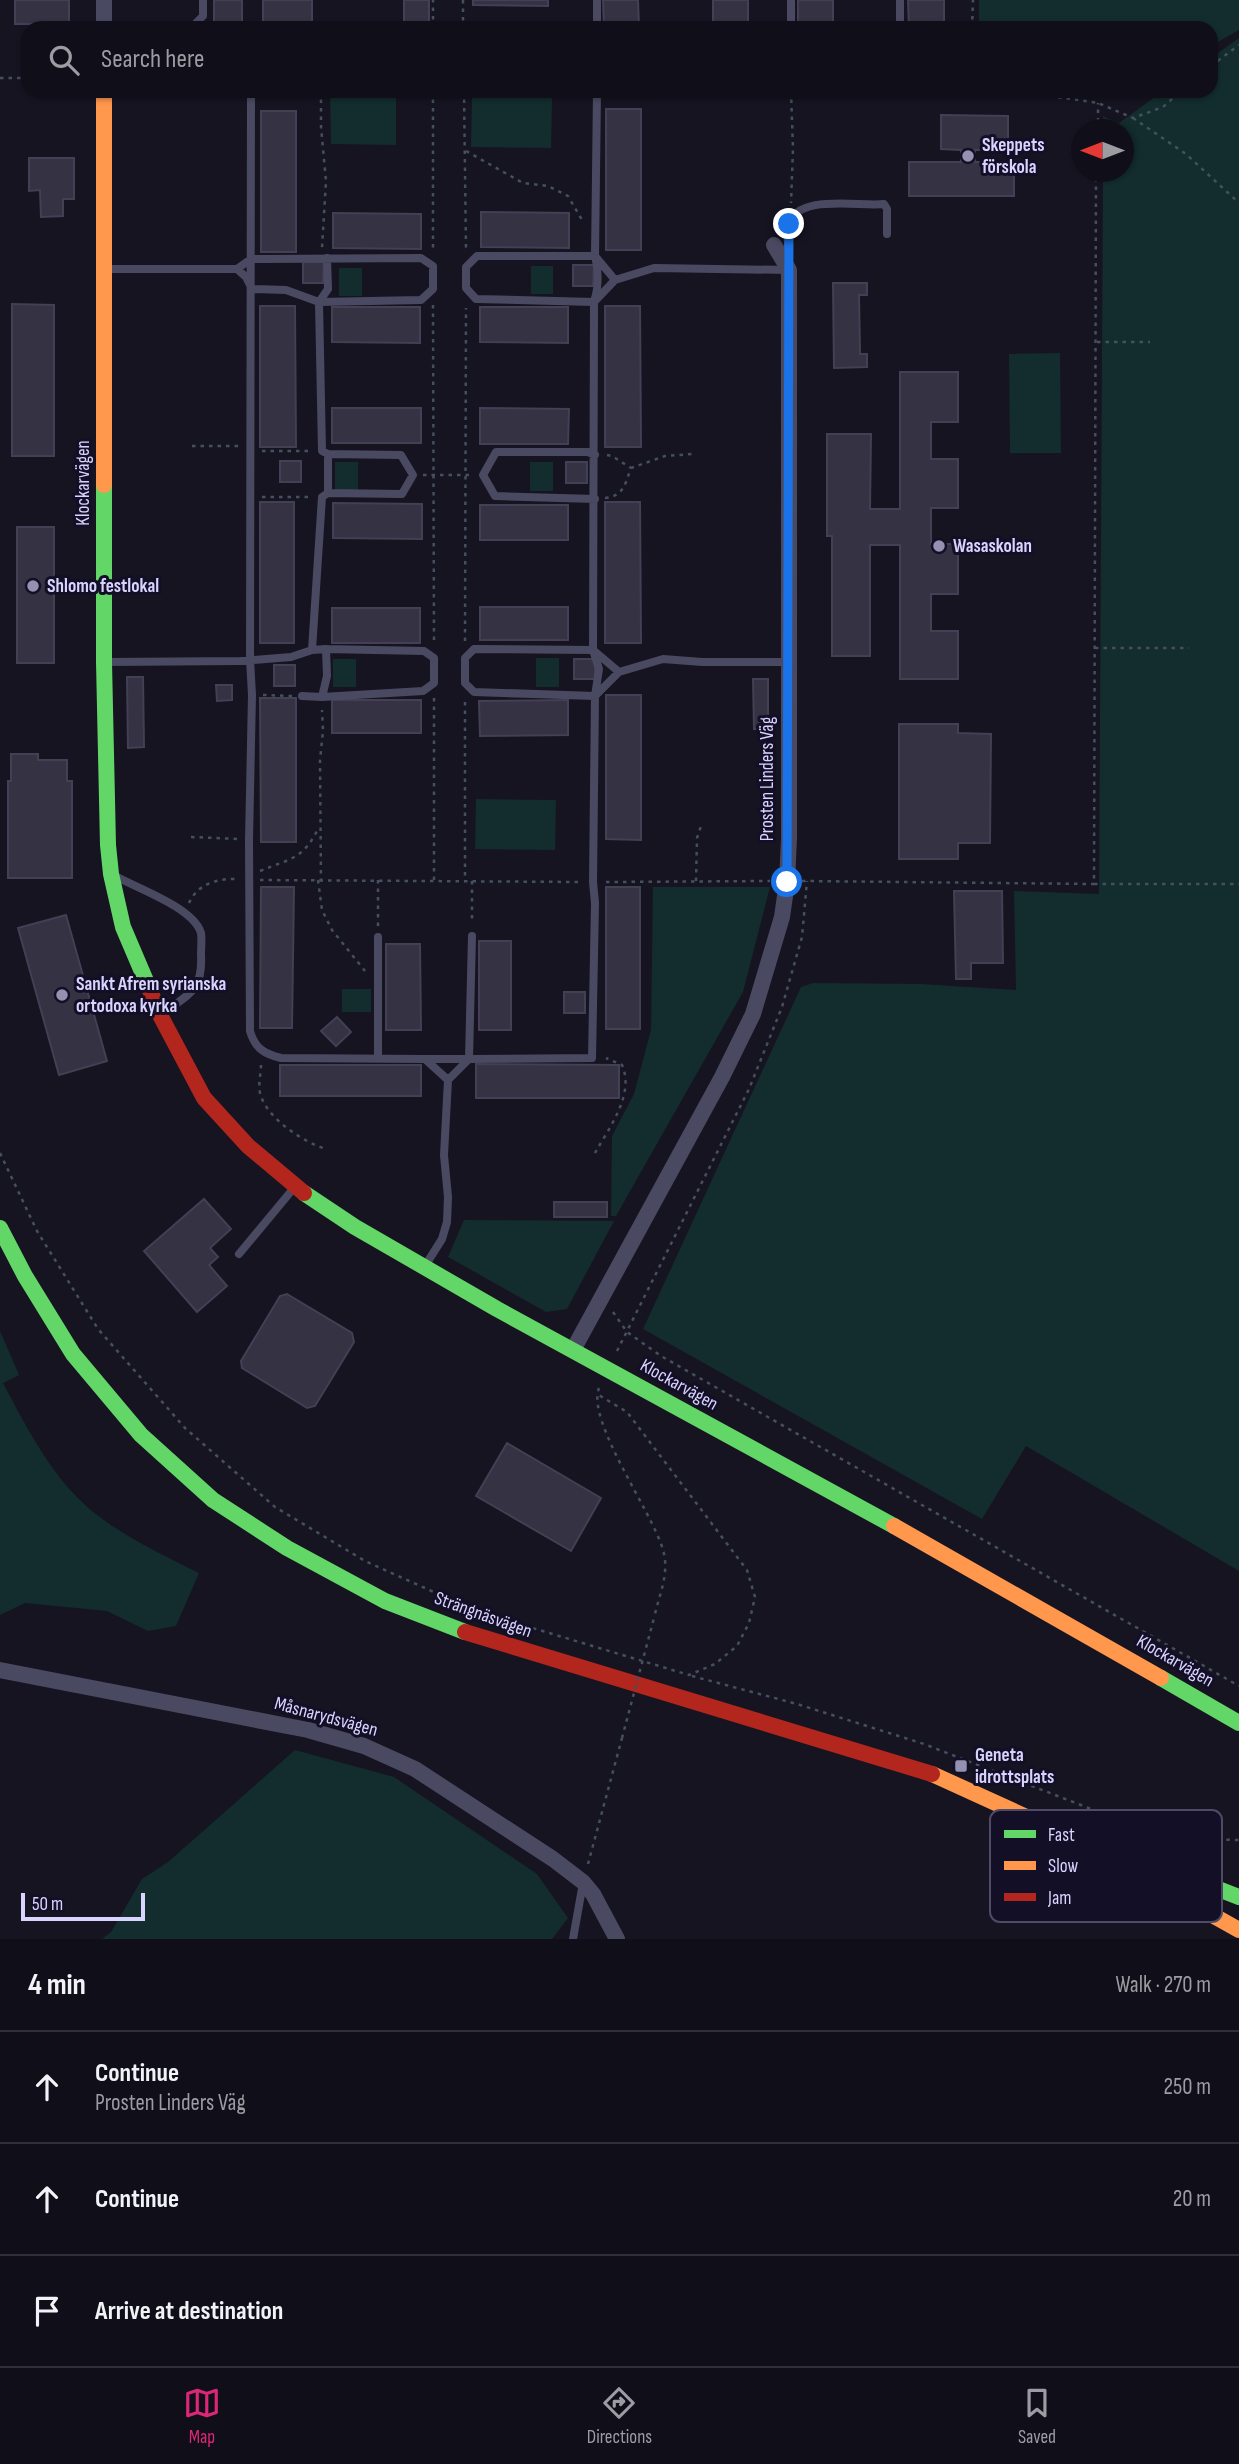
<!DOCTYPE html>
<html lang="en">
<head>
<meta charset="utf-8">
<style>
  body { margin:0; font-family:"Sofia Sans Condensed",sans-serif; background:#1e1d26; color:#f1f3f6 }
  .compass { position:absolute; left:1071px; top:119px; width:63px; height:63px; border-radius:50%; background:#100f19; box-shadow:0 2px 5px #0004; rotate:270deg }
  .scale { position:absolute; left:21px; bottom:18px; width:124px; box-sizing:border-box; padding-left:7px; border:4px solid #d9d4ff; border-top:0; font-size:19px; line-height:24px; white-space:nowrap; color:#d9d4ff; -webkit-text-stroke:5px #130f26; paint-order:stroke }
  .stop { position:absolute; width:21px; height:21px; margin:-16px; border:5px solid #1a73e8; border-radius:50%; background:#fff }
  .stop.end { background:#1a73e8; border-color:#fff; box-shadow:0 2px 7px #0008 }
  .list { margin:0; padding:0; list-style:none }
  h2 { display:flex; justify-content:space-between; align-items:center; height:91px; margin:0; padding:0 28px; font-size:30px }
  h2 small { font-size:23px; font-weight:400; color:#9c9ca2 }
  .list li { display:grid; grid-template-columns:46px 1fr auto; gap:21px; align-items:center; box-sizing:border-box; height:112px; padding:0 28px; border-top:2px solid #302f38 }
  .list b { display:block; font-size:26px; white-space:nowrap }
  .list p { margin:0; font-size:23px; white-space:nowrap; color:#9c9ca2 }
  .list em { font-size:23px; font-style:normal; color:#9c9ca2 }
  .icon { flex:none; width:38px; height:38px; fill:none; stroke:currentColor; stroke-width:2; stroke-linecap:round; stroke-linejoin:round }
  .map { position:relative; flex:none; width:1239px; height:1939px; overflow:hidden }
  .search { position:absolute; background:#100f19; box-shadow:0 2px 5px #0004; left:21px; right:21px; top:21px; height:77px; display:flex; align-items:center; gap:18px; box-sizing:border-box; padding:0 24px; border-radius:21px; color:#9c9ca2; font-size:26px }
  .sheet { height:427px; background:#100f19 }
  nav { display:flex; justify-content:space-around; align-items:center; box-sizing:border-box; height:98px; border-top:2px solid #302f38; background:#100f19; font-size:19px; color:#9c9ca2 }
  nav a { display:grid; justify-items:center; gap:4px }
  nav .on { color:#db2777 }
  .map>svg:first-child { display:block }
  .green { fill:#132c2d }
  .building { fill:#343243; stroke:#433f54; stroke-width:2 }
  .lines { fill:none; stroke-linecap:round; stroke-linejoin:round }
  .path { stroke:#44505f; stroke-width:2.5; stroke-dasharray:3.5 5; stroke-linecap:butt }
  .lane { stroke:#4a4962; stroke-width:8 }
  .street { stroke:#4a4962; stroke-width:16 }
  .fast { stroke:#63d668; stroke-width:16 }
  .slow { stroke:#ff974d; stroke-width:16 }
  .jam { stroke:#b3261e; stroke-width:16 }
  .path-bridge { stroke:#44505f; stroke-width:2.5; stroke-dasharray:3.5 5; stroke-linecap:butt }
  .route { stroke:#1a73e8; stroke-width:9 }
  .poi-dot { fill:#9591b1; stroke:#130f26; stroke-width:2.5 }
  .labels { text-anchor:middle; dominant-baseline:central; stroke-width:6; stroke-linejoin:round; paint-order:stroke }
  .poi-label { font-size:19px; font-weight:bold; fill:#d9d4ff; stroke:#130f26; text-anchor:start }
  .street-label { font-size:19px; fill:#d9d4ff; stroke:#130f26 }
  .key { fill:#130f26; stroke:#4e4a67; stroke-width:2 }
  .key-label { font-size:19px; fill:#d9d4ff }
</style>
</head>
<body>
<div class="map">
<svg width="1239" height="1939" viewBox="0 0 1239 1939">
  <rect width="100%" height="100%" fill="#161421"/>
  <path class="green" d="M979 0H1239V30L1211 46V28H981L979 23Z
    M1239 38V1571L1026 1446 982 1519 643 1329 801 987 813 983 921 984 1016 990 1014 891 1099 894 1103 172H1124V130L1103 129V116L1119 123 1163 91H1211V58Z
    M330 91H396V145L331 144Z
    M472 97 552 98 551 148 471 147Z
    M531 266H553V294H531Z
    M339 268H362V296H339Z
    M1060 353 1061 453H1010L1009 354Z
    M335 462H358V491H335Z
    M530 462H553V491H530Z
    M559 658V687H536V658Z
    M333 659H356V687H333Z
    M476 799 556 800 555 850 475 849Z
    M653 887H770L743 992 616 1216H611L612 1136 634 1094 651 1030Z
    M342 989H371V1012H342Z
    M464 1220 614 1221 567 1309 546 1312 448 1257Z
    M0 1331 19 1375 3 1383C27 1428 52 1478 92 1511 124 1537 163 1555 199 1573L176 1626 148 1631 107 1611 25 1603 0 1615Z
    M295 1750 394 1777 537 1874 568 1918 552 1939H102L111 1932 142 1879 168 1862Z"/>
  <path class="building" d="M15 0H69V28H34V24H15Z
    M214 0H242V26H263V0H312V28H214Z
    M404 0H429V24H423V28H407V24H404Z
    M473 0H548V6L473 5Z
    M603 0H638L639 28H604Z
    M713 0H748V28H713Z
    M798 0H833V28H798Z
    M908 0H944V28H909Z
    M606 109H641V250H606Z
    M261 111H296V252H261Z
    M941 115 1008 116V150H975V162H1014V196H909V162H961V150L941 149Z
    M29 158H74V199H63V216L41 217 40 190 29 191Z
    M481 212 569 213V248L481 247Z
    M333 213 421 214V249L333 248Z
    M303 262H324L323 283H303Z
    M573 265H594L593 286H573Z
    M833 283H867V295H859L860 354H867V367L834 368Z
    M12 304 54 305V456H12Z
    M260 306H295L296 447H260Z
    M605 306H640L641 447H605Z
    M332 307H420V343L332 342Z
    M480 307H568V343L480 342Z
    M900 372H958V422H931V459H958V508H931V544H958V594H931V631H958V679H900V545H870V656H832V536H827V434H871L870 509H900Z
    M332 408H421V443H332Z
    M480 408 569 409 568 444H480Z
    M280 461H301V482H280Z
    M566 462H587V483H566Z
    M260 502H294V643H260Z
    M605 502H640L641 643H605Z
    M333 503 422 504V539L333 538Z
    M480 505H568V540H480Z
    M17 527H54V663H17Z
    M480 607H568V640H480Z
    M332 608H420V643H332Z
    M574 659H595V679H574Z
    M274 665H295V686H274Z
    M127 677H143L144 747 128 748Z
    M753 679H768V729H754Z
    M216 685H232V700L217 701Z
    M606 695H641V840L606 839Z
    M260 698H296V842H261Z
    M332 700H421V733H332Z
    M568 700V735L480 736 479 701Z
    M899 724H958V733L991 734 990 843H958V859H899Z
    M11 754H38V760H67V781H72V878H8V781H11Z
    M261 887H294L292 1028H260Z
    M606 887H640V1029H606Z
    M954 891H1002L1003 963H971V979H956Z
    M66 915 107 1061 59 1075 18 928Z
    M479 941H511V1030H479Z
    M386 944H420L421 1030H386Z
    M564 992H585V1013H564Z
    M337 1017 351 1032 336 1046 321 1031Z
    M476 1064 619 1065V1098H476Z
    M280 1065H421V1096H280Z
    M204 1199 231 1229 210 1248 218 1257 209 1265 227 1286 197 1312 144 1251Z
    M554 1202H607V1217H554Z
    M287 1294 352 1333 354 1342 315 1406 307 1408 242 1368 241 1361 280 1296Z
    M507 1443 601 1498 571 1551 476 1496Z"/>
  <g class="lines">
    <path class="path" d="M463 0V28
      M433 28V0
      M972 28 973 0
      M1211 66 1239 45
      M0 78H28
      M321 91V127L326 181 322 248
      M433 91V252
      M464 91 466 250
      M791 91 793 149 791 203
      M1016 91 1098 103 1133 118 1163 107 1181 91
      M1133 118 1186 154 1239 203
      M1098 130V103
      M466 151 523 183 548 186 568 196 582 220
      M433 305 434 641
      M1097 342H1150
      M192 446H239
      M262 451H311
      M607 455 612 456 631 468
      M423 475H473
      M262 497H311
      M605 498C624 496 625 484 631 468L665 456 693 454
      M465 641 466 308
      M1095 648H1189
      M263 695 292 696
      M434 698V880
      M465 702V881
      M191 837 238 839
      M260 871C291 858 303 860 319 827
      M260 880 581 882
      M318 880 322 910 332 930 365 971
      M472 881V923
      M696 881 697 838 701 826
      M802 881 1094 884 1096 172
      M321 882 320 760 323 731 322 710
      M606 882 770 881
      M1094 884H1239
      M189 903C198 883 219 878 239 879
      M378 926V880
      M261 1065C261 1073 258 1084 260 1093 266 1118 303 1142 326 1149
      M0 1153 37 1231 98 1329 185 1428 275 1507 365 1561 476 1611 689 1675 715 1664 737 1646 749 1623 755 1597 747 1570 627 1412 597 1394
      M595 1153C609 1128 635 1094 622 1065L606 1058
      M613 1312 627 1332 661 1356 1239 1686
      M617 1351 749 1089 782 1007 802 937 807 881
      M599 1388C586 1421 653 1513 663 1550 670 1573 659 1595 654 1618
      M692 1676 797 1704 924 1744 1127 1823 1190 1839 1239 1840
      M588 1864 622 1738"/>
    <path class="lane" d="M597 0V28
      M791 0V28
      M191 28 203 16V0
      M900 28V0
      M251 91 250 659 252 695 249 840 250 1031C255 1049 265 1054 281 1058L425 1059 448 1080 444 1155 448 1197 447 1222 442 1239 425 1266
      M107 269H237L251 259H263L421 258 433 266V289L421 300 319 302 328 289 327 258
      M615 280 595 256H477L466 267V288L476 299 594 302 615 280 654 268 789 270C789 256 786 239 789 225 797 193 859 207 884 204L887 209V234
      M328 454 401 455 413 475 402 494 328 493
      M595 455 588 452H496L483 475 495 496 595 499
      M107 662 240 661 291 657 312 650 322 497 328 493V454L322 451 319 302 286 290 252 289 246 277 237 269
      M619 672 593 650 474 649 465 658V683L474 692 595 696 619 672 663 659 702 662H787
      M302 696 322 697 327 676 326 649 312 650
      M322 697 423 691 434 683V658L424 651 326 649
      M115 876C137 888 194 908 201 933 202 939 201 948 201 955 203 991 189 994 162 1014
      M378 1057V937
      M425 1059H469L472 936
      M448 1080 469 1059 592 1058 595 903 593 882 595 696 599 669 593 650 594 302C599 286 599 273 595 256L597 91
      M239 1254 293 1189
      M573 1939 583 1883"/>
    <path class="street" d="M104 0V28
      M573 1350 722 1077 753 1014 782 917 787 882 789 838V270L774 245
      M0 1670 308 1730 364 1746 415 1769 553 1859 583 1882 593 1894 617 1939"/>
    <path class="fast" d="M104 485V662L108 845 111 874 123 927 149 988
      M304 1193 355 1227 497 1309 894 1526
      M0 1228 25 1276 73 1354 141 1435 213 1500 287 1548 385 1601 465 1632
      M1161 1678 1239 1723
      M1126 1856 1162 1867 1239 1897"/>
    <path class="slow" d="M104 91V485
      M894 1526 1161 1678
      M932 1774 1086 1844 1239 1930"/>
    <path class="jam" d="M149 988 160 1015 204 1098 248 1146 304 1193
      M465 1632 932 1774"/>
    <path class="path-bridge" d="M622 1738 654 1618"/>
  </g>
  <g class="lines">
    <path class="route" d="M787 882 789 224"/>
  </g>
  <g class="poi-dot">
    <circle cx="968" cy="156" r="7"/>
    <circle cx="939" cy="546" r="7"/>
    <circle cx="33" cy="586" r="7"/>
    <circle cx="62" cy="995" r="7"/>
    <rect x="954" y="1759" width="14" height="14" rx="3.5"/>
  </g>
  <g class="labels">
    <g class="poi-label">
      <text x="982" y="145">Skeppets<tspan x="982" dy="22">förskola</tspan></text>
      <text x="953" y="546">Wasaskolan</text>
      <text x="47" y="586">Shlomo festlokal</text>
      <text x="76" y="984">Sankt Afrem syrianska<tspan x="76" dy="22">ortodoxa kyrka</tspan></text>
      <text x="975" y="1755">Geneta<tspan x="975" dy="22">idrottsplats</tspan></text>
    </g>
    <g class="street-label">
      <text transform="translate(83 483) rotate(-90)">Klockarvägen</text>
      <text transform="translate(767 779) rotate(-90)">Prosten Linders Väg</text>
      <text transform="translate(679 1385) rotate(29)">Klockarvägen</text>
      <text transform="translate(483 1615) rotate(20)">Strängnäsvägen</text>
      <text transform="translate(1175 1661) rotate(30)">Klockarvägen</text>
      <text transform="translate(326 1717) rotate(15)">Måsnarydsvägen</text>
    </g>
  </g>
  <rect x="990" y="1810" width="232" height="112" rx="10" class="key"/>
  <rect x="1004" y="1830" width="32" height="8" fill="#63d668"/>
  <rect x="1004" y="1861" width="32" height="9" fill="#ff974d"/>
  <rect x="1004" y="1893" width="32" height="8" fill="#b3261e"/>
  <g class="key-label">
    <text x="1048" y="1841">Fast</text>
    <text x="1048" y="1872">Slow</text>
    <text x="1048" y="1904">Jam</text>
  </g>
</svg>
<svg class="compass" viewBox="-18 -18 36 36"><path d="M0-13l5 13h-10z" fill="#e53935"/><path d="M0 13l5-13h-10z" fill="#9c9ca2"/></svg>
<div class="scale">50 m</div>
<div class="stop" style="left:787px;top:882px"></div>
<div class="stop end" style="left:789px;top:224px"></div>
<div class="search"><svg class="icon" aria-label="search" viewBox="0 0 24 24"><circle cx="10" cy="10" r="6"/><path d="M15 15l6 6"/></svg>Search here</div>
</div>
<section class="sheet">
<h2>4 min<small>Walk · 270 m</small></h2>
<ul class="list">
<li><svg class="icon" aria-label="ahead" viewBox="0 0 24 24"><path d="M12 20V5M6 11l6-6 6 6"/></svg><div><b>Continue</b><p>Prosten Linders Väg</p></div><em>250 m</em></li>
<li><svg class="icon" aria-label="ahead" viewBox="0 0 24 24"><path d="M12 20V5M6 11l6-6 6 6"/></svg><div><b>Continue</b></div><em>20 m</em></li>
<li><svg class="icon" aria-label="arrive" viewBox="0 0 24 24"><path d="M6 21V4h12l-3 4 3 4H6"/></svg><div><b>Arrive at destination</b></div></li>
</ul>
</section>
<nav>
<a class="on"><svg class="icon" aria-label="map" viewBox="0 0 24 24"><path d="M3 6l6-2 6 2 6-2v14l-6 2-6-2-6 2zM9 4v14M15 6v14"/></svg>Map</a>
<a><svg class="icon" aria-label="directions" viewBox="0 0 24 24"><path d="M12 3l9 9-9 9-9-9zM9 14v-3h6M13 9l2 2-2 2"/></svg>Directions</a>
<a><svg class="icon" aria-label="saved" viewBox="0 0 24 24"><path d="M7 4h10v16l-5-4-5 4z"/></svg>Saved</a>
</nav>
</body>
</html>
